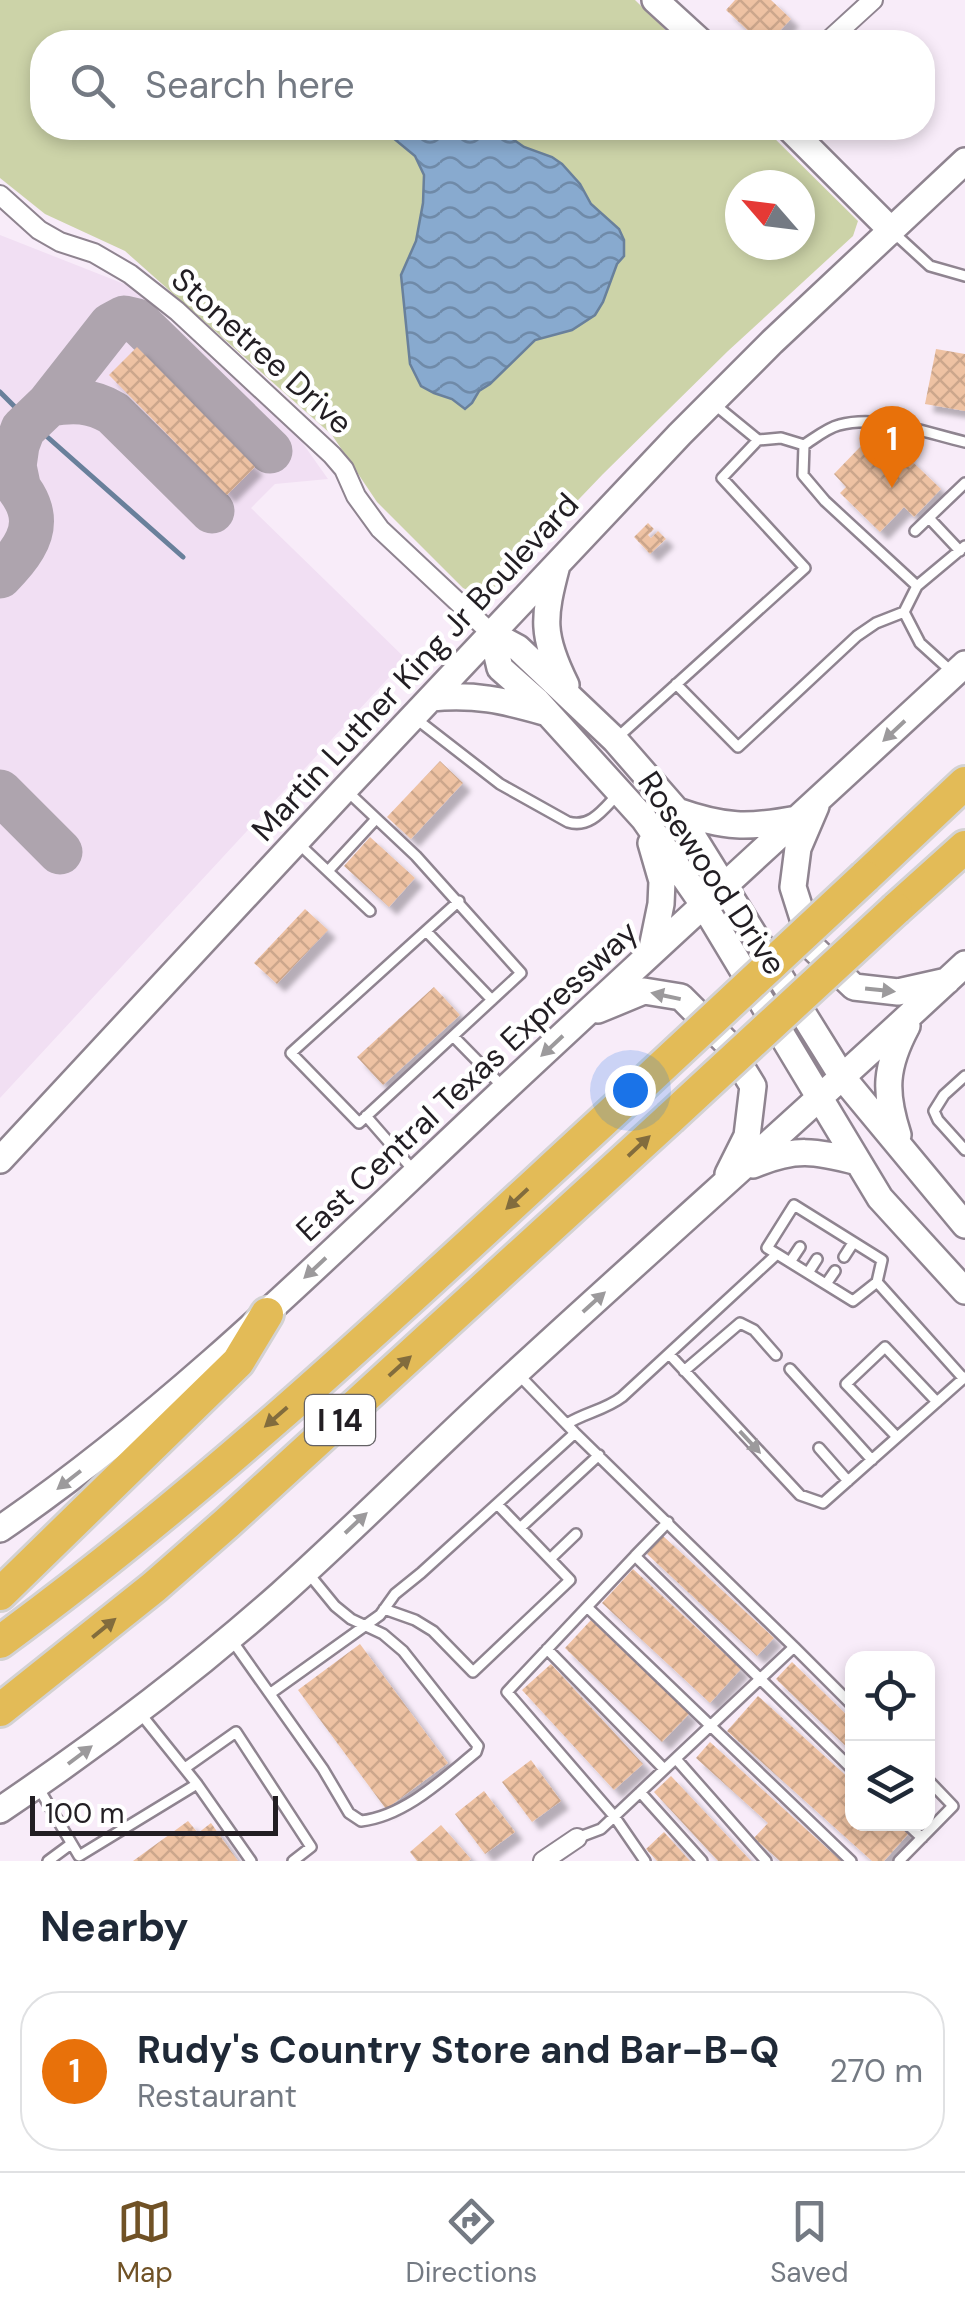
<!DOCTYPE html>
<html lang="en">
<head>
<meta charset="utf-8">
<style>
  body { margin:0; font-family:"DM Sans",sans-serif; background:#f2f2f3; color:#1f2937 }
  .controls { position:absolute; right:30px; bottom:30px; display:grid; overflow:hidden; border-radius:20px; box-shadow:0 5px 15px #0003 }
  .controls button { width:90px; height:90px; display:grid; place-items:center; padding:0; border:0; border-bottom:2px solid #e0e1e3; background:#fff; color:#1f2937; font:50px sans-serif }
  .compass { position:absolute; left:725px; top:170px; width:90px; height:90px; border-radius:50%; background:#fff; box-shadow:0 5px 15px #0003; rotate:298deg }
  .scale { position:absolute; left:30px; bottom:25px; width:248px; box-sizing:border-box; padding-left:10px; border:5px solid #221e23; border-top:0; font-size:28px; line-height:35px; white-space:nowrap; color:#221e23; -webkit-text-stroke:8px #fff; paint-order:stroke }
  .you { position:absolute; left:630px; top:1090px; width:35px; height:35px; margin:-25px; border:8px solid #fff; border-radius:50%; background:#1a73e8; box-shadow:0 0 0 15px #1a73e833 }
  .badge { display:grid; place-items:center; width:65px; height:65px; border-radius:50%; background:#705226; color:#fff; font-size:32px; font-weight:700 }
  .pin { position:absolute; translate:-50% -82px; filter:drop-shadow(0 2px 5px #0008) }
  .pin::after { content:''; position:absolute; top:52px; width:35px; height:30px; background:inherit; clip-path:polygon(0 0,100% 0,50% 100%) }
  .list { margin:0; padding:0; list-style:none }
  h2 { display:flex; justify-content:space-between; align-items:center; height:130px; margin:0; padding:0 40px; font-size:42px }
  h2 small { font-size:32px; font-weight:400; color:#747a83 }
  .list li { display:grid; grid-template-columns:65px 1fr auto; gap:30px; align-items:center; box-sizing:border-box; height:160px; margin:0 20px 20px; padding:0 20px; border:2px solid #e0e1e3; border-radius:40px }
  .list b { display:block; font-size:38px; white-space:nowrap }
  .list p { margin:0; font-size:32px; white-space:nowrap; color:#747a83 }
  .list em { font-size:32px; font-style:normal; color:#747a83 }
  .icon { flex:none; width:55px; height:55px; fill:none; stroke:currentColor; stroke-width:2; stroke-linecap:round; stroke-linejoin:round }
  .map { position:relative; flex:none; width:965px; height:1861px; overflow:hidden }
  .search { position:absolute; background:#fff; box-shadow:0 5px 15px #0003; left:30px; right:30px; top:30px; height:110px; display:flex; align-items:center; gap:25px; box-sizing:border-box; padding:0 35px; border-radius:40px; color:#747a83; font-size:38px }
  .sheet { height:310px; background:#fff }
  nav { display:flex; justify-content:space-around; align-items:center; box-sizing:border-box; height:140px; border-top:2px solid #e0e1e3; background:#fff; font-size:28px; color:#747a83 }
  nav a { display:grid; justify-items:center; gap:5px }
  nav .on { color:#705226 }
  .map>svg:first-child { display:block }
  .built { fill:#f1dff3 }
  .grass { fill:#ccd3a8; fill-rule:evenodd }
  .water { fill:url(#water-waves); stroke:#69809b; stroke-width:2.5 }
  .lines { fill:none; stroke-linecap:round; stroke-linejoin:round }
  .stream { stroke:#69809b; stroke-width:5 }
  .taxiway { stroke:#aea4ae; stroke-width:45 }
  .building { fill:url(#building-cross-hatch); filter:url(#shadow) }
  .lane-casing { stroke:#8f8490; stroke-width:14 }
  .street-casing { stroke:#8f8490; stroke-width:22 }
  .secondary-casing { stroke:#8f8490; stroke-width:30 }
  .highway-casing { stroke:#d3d2d3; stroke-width:38 }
  .lane { stroke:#fff; stroke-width:9 }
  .street { stroke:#fff; stroke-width:18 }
  .secondary { stroke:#fff; stroke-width:25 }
  .highway { stroke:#e3bb57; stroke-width:32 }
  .highway-bridge-casing { stroke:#d3d2d3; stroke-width:38; stroke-linecap:butt }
  .highway-bridge { stroke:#e3bb57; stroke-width:32 }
  .oneway { fill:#9c9a9c }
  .oneway2 { fill:#826c3d }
  .labels { text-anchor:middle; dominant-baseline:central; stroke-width:9; stroke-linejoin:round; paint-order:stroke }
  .shield { fill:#fff; stroke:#646265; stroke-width:2.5 }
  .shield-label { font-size:30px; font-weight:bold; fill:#221e23 }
  .street-label { font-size:32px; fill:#221e23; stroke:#fff }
</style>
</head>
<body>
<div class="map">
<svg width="965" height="1861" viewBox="0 0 965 1861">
  <defs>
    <pattern id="water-waves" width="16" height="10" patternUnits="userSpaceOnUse" patternTransform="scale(2.5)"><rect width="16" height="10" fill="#88aacf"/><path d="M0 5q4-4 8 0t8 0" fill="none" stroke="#6f8aa8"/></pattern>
    <pattern id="building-cross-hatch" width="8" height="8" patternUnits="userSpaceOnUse" patternTransform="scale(2.5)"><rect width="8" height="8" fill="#eec2a3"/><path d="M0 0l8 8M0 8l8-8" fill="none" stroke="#cca68c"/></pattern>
    <filter id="shadow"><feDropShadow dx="8" dy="8" stdDeviation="2.5" flood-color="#0004"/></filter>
  </defs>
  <rect width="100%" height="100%" fill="#f8ecf9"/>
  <path class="built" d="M0 235 132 287 299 438 328 479 275 484 251 508 406 659 0 1098Z"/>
  <path class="grass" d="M0 0H635L678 42H42V128H764L858 221 853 236 728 351 603 474 491 591 476 594 463 588 377 502 332 435 125 251 45 214 0 178ZM740 185H800V245H740Z"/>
  <path class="water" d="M376 128H497L524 147 552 157 562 164 580 184 591 204 619 229 624 240V256L617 264 603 302 595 315 572 330 535 340 490 384 479 391 472 403 465 409 452 399 434 393 421 386 410 364 401 275 416 241 423 203 424 175 415 156 392 137Z"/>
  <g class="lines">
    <path class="stream" d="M0 392 14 406
      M44 434 183 557"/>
    <path class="taxiway" d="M49 404C73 400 91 400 113 413L212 511
      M0 467C42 508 42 534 0 576
      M18 485 14 466 17 445 23 429 49 404 111 325 124 318 137 321 270 451
      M0 792 60 852"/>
  </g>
  <path class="building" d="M735 0H771L791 19 769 42H760L726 10Z
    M137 347 255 467 227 495 109 375Z
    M936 349 965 354V411L925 404Z
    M861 446 879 464 896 446 941 489 914 517 904 507 880 532 840 493 846 487 834 474Z
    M648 523 654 529 648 535 651 538 658 531 666 539 650 554 634 537Z
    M440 761 463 783 411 839 387 817Z
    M370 837 415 878 389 907 344 866Z
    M305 909 328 930 277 984 254 963Z
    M434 987 460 1015 383 1085 357 1057Z
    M663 1536 774 1638 757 1656 647 1554Z
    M633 1569 741 1669 710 1703 602 1603Z
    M591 1620 689 1714 662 1742 565 1648Z
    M360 1644 448 1763 386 1809 298 1690Z
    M792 1662 852 1720V1752L776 1679Z
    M551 1664 643 1764 614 1790 522 1690Z
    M758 1696 852 1781V1824H900L910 1832 884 1861H872L727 1731Z
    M710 1742 841 1861H780L754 1838 768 1823 696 1758Z
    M531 1760 561 1801 532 1822 502 1782Z
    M671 1776 751 1861H718L654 1792Z
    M484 1791 515 1832 485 1854 455 1814Z
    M188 1821 198 1833 211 1823 238 1861H133Z
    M441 1825 471 1859 468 1861H417L410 1852Z
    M664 1832 690 1861H657L646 1849Z"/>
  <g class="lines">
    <g class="lane-casing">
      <path id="lane" d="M894 233 930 266 965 276
        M714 404 758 440 781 438 804 445 803 475 825 501 917 586 904 612 920 643 951 671
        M804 445C815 438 827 428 839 425 879 414 926 433 965 442
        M929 518 960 551
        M915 531 965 483
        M917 586 965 546
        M676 684 738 747 857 636 876 623 904 612
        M415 718 500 784 568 822C591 829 604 808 619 793
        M618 737 805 568 722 478 758 440
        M347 791 416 856 521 973 359 1123 291 1053 459 901
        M299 844 370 911
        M328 871 376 819
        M426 931 492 1000
        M453 1036 504 1088
        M965 1076 944 1095 934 1111 938 1120 965 1150
        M366 1116 414 1171
        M777 1254 767 1248 794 1205 882 1260 877 1282
        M844 1257 853 1243
        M790 1262 800 1247
        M808 1273 817 1259
        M826 1284 835 1271
        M669 1354 800 1495 823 1503 965 1377
        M790 1369 872 1460
        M684 1371 740 1323 754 1330 776 1355
        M518 1374 575 1433 794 1647 601 1829 577 1838
        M567 1424C584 1413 605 1410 622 1397L777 1254 853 1301 877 1282 964 1379
        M897 1437 846 1384 885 1347 937 1402
        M819 1448 848 1481
        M668 1522 635 1556 852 1769
        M520 1528 599 1455
        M635 1556 507 1692 614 1816 645 1861
        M550 1559 576 1534
        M587 1607 851 1861
        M384 1609 415 1620 433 1631 473 1672 570 1580 497 1504
        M231 1639 323 1769 349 1813 361 1821C405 1816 443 1779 476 1752L478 1746 403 1651 383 1634 351 1619 335 1606 308 1573
        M794 1647 852 1705
        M547 1649 664 1769
        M271 1693 380 1615 395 1594 421 1573 575 1433
        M676 1759 766 1861
        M185 1768 236 1732 311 1847 293 1861
        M197 1784 251 1861
        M38 1787 79 1856 197 1784 140 1713
        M640 1792 702 1861
        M907 1824 922 1838
        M48 1861 71 1844
        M899 1861 953 1806 928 1780"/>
    </g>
    <g class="street-casing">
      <path id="street" d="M827 42 873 0
        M0 195 39 230 60 242 94 253 130 274 177 311 332 455 344 469 356 496 380 529 492 634
        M543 1861 577 1838"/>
    </g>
    <g class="secondary-casing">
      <path id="secondary" d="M655 0 701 42
        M789 128 892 231
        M557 565C543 618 541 635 566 685
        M492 634 500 668 536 700 644 819 703 904 880 1198 965 1291
        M492 634 518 648 615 740 677 811 843 1078 965 1225
        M431 698C475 694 502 700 544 712
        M816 806 798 848 793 887 812 947 854 987 898 992 947 981
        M677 811C725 828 748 828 797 819
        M651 953 661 904 662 881 651 843
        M598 1010 644 991 681 997 726 1042 753 1086 747 1136 728 1174
        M898 1135C884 1092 885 1067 907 1026
        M0 1160 345 789 680 434 772 342 965 161
        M753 1165C796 1147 814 1151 858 1162
        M0 1529C173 1410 322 1261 475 1117 637 965 802 815 965 664
        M0 1810C98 1744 193 1672 281 1594 362 1521 438 1444 518 1371 666 1235 817 1102 965 964"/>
    </g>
    <g class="highway-casing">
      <path id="highway" d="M865 877 965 783
        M896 909 965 847
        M0 1594 238 1362 267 1314
        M0 1642C228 1475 433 1277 641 1086
        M0 1710 154 1587 227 1523 670 1118"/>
    </g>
    <use href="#lane" class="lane"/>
    <use href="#street" class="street"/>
    <use href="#secondary" class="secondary"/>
    <use href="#highway" class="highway"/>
    <g class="highway-bridge-casing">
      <path id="highway-bridge" d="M641 1086 865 877
        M670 1118 896 909"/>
    </g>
    <use href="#highway-bridge" class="highway-bridge"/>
  </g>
  <defs><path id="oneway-solid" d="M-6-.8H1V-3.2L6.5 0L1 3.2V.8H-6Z" transform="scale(2.5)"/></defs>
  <g class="oneway">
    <use href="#oneway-solid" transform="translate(894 731) rotate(137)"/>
    <use href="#oneway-solid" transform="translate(880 990) rotate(6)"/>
    <use href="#oneway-solid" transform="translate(666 996) rotate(-168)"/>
    <use href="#oneway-solid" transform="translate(552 1046) rotate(137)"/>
    <use href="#oneway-solid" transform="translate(315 1268) rotate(137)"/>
    <use href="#oneway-solid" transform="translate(594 1302) rotate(-42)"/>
    <use href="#oneway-solid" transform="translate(750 1442) rotate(47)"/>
    <use href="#oneway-solid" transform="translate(69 1480) rotate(142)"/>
    <use href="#oneway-solid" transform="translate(356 1523) rotate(-43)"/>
    <use href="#oneway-solid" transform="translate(80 1755) rotate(-37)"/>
  </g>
  <g class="oneway2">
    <use href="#oneway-solid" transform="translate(639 1146) rotate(-43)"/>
    <use href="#oneway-solid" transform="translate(517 1199) rotate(137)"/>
    <use href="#oneway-solid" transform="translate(400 1366) rotate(-42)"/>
    <use href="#oneway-solid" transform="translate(276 1417) rotate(139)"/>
    <use href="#oneway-solid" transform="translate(104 1628) rotate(-39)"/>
  </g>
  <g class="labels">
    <rect class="shield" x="305" y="1395" width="70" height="50" rx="8"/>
    <g class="shield-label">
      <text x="340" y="1420">I 14</text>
    </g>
    <g class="street-label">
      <text transform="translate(262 351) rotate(42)">Stonetree Drive</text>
      <text transform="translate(415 667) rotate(-47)">Martin Luther King Jr Boulevard</text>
      <text transform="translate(712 873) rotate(56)">Rosewood Drive</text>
      <text transform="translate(467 1081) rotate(-43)">East Central Texas Expressway</text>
    </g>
  </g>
</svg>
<div class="controls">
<button><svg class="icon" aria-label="locate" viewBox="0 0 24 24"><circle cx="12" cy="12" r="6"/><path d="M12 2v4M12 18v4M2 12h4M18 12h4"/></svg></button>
<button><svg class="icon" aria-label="layers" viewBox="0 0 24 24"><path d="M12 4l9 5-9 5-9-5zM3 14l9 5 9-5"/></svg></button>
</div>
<svg class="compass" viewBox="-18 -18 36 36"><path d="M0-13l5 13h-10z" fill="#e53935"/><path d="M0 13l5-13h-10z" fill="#747a83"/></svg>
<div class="scale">100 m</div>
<div class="you"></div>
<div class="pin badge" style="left:892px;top:488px;background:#e8710a">1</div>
<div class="search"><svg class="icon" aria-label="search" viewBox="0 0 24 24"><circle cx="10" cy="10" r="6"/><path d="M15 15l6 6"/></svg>Search here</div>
</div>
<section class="sheet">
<h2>Nearby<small></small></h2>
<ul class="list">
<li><span class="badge" style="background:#e8710a">1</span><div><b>Rudy's Country Store and Bar-B-Q</b><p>Restaurant</p></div><em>270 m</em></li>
</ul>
</section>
<nav>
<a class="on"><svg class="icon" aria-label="map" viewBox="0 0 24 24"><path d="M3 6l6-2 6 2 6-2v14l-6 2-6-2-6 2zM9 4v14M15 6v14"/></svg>Map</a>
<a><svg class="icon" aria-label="directions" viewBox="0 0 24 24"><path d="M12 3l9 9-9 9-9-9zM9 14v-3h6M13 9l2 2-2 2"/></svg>Directions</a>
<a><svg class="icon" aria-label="saved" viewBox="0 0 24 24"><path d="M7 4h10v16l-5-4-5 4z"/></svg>Saved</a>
</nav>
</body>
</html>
